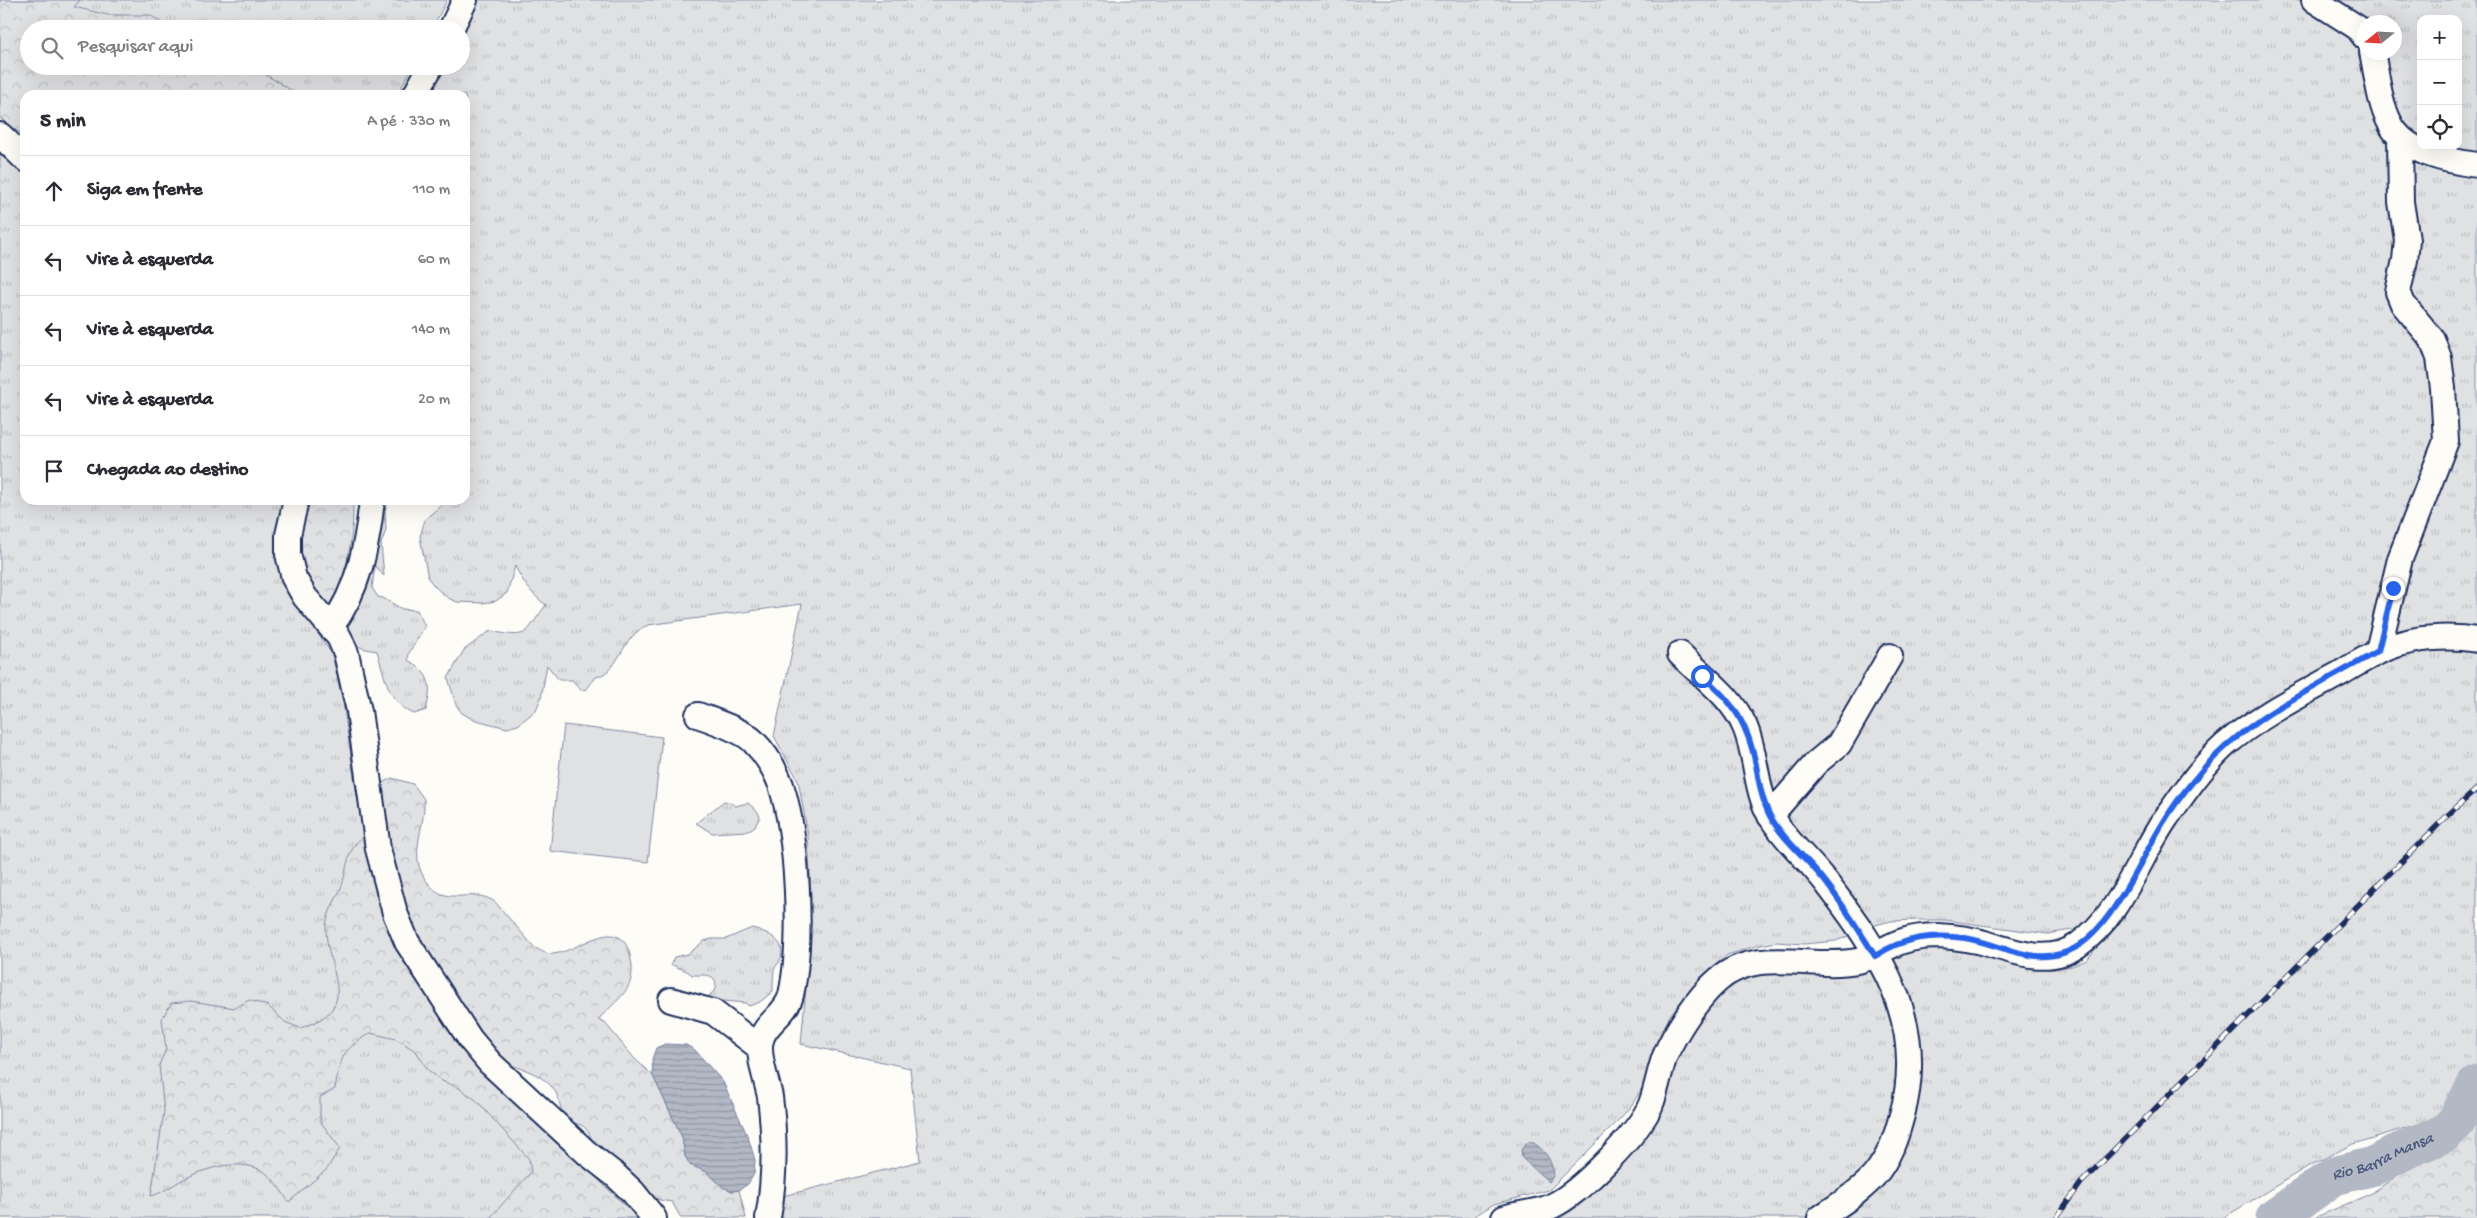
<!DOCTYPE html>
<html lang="pt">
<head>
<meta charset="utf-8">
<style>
  body { margin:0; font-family:"Gochi Hand",sans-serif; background:#f2f2f3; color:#2b2b33 }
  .controls { position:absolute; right:15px; top:15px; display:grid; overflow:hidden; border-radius:10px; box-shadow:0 5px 20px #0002 }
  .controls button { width:45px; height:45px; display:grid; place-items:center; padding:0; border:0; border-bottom:1px solid #e1e1e2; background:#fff; color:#2b2b33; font:25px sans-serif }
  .compass { position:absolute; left:2357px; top:15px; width:45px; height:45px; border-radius:50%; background:#fff; box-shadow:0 5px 20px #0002; rotate:252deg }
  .stop { position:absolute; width:15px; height:15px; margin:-11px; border:4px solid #2563eb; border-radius:50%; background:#fff }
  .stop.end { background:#2563eb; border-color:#fff; box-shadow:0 1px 5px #0008 }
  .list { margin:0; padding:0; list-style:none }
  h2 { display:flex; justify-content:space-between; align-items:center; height:65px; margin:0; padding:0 20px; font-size:21px }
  h2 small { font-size:16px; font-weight:400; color:#7c7c81 }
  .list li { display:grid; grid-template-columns:32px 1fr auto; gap:15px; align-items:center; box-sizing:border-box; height:70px; padding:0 20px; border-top:1px solid #e1e1e2 }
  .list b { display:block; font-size:19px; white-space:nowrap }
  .list em { font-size:16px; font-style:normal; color:#7c7c81 }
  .icon { flex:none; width:28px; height:28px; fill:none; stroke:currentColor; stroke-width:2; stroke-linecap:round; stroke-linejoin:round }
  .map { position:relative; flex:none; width:2477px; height:1218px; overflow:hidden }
  .search { position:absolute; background:#fff; box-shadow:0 5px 20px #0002; left:20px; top:20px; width:450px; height:55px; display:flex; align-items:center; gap:12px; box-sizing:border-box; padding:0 18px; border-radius:28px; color:#7c7c81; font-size:19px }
  .panel { position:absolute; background:#fff; box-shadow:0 5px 20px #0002; left:20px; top:90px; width:450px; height:415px; border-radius:15px }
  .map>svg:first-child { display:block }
  .grass { fill:url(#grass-tufts); stroke:#7e88a0; fill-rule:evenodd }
  .forest { fill:url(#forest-crowns); stroke:#7e88a0 }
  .pitch { fill:#e0e1e3; stroke:#7e88a0 }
  .water { fill:url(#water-rules); stroke:#76819c }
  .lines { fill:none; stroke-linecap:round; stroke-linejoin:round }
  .river { stroke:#b3b8c5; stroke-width:39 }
  .street-casing { stroke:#1b2f5e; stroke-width:28 }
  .street { stroke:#fdfcf7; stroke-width:24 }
  .rail-casing { stroke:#1b2f5e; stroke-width:5.5 }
  .rail { stroke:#fdfcf7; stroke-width:4; stroke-dasharray:11; stroke-linecap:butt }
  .route { stroke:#2563eb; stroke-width:6 }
  .labels { text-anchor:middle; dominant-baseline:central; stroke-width:4; stroke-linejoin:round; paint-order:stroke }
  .water-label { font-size:16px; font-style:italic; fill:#49587d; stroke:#fdfcf7 }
</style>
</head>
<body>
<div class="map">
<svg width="2477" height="1218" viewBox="0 0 2477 1218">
  <defs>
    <pattern id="grass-tufts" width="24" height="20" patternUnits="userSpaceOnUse" patternTransform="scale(1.25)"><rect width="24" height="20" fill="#e0e1e3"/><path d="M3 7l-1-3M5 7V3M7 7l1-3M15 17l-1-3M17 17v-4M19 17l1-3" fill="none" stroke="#c0c1c5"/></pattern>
    <pattern id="forest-crowns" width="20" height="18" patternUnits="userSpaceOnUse" patternTransform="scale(1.25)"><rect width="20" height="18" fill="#e0e1e3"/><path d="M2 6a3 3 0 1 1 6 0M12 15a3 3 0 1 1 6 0" fill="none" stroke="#c0c1c5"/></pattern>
    <pattern id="water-rules" width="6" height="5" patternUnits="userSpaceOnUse" patternTransform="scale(1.25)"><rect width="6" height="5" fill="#b3b8c5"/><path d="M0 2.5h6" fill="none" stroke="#9196a3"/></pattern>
  </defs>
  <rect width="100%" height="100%" fill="#fdfcf7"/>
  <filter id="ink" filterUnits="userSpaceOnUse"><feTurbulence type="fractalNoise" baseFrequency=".02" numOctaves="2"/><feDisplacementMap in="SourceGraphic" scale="10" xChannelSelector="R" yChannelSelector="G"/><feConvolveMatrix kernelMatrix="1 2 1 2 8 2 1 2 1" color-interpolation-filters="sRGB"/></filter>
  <g filter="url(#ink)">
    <path class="grass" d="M0 0H447L432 29H29V66H413L397 95H25V137L0 118Z
      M476 0H2477V1067C2471 1086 2461 1103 2445 1116L2353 1144 2307 1167 2223 1218H1544L1627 1153 1654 1125 1675 1065 1687 1038 1705 1010 1728 984 1745 975 1936 947 1973 952 2027 968 2053 969 2072 966 2087 960 2104 937 2078 929 2048 934 1944 920H1916L1891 921 1875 925 1836 941 1804 944 1776 942 1756 946 1727 955 1700 978 1670 1015 1647 1080 1631 1106 1614 1125 1549 1190 1494 1204 1471 1218H775L779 1197 920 1161 910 1068 801 1044 810 940 811 895 808 835 798 780 774 736 802 604 648 625C621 636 620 672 596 677L587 689 581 690 572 680H559L547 665 541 698 536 710 518 725 507 728 472 719 462 713 456 705 448 678 464 650 490 631C531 639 523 635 546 605 531 594 523 582 515 566L507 593 496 601 483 603 457 602 448 598 435 587 428 578 420 537 425 519 444 503 440 500H465V408L471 399 465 398V95H425L441 66H461V29ZM2421 19H2458V146H2421ZM2364 22H2394V52H2364Z
      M0 154 25 175V500H285L302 611 332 654 343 702 357 796 371 862 541 1124 638 1218H0Z
      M378 500H389L385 510 386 530 381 544 384 576 375 566 372 588 378 597 383 598 402 609 417 610 425 626 409 653 408 660C430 673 433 685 426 710L414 714C387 702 385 676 377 651 354 648 351 642 338 624Z
      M724 801 730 802 735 806 748 803 758 812 760 817 755 826 748 831 712 833 696 823Z
      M752 928C765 931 789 941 780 960 779 964 775 966 774 970 773 977 773 984 773 991L760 1002 749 1006 745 1003 712 1000 709 996 716 989C717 971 704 976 692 975 685 968 678 969 671 964L674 957 688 954 704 941 712 939H726Z"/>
    <path class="forest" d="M0 0H80L74 7 108 15H150L171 29H29V66H242L263 73 299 95H25V137L0 118Z
      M307 500H353C354 541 346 576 329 612 295 568 293 553 307 500Z
      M392 778 413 784 424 799C426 829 406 856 428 883 434 891 441 895 451 896 468 897 480 892 495 902L534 947C539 950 546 954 552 954 578 953 619 911 630 955 639 990 617 998 598 1020L605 1023 634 1058 653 1076 682 1137 685 1156 690 1165 707 1172 723 1187 732 1191 739 1190 746 1218H681L672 1202C667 1201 662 1201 657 1199 647 1194 601 1156 595 1147 591 1141 591 1133 584 1127 578 1122 571 1125 565 1117 557 1104 561 1094 548 1083 530 1067 513 1069 494 1057L407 927 377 790 384 782Z
      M365 835 391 934 541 1124 638 1218H490L531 1172 529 1159 476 1100 459 1088 442 1081 428 1070 416 1051 396 1039 370 1033C341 1051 341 1057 335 1089L320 1097V1121L340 1148 327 1169 289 1202C282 1192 272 1175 261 1170 236 1158 204 1169 182 1180 171 1186 163 1193 151 1196L164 1111 159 1065 166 1049 162 1019 171 1003 191 1001 235 1008 249 1000 268 1006 285 1022 300 1028C364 1008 326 973 326 928 326 911 341 894 344 878 348 860 349 847 365 835Z
      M2473 1121 2477 1122V1218H2314L2372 1193 2399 1174 2443 1153Z"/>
    <path class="pitch" d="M564 725 662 737 648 862 550 851Z"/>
    <path class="water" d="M665 1044 686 1045 695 1050 723 1082 748 1137 755 1160 754 1174 748 1184 739 1190 732 1191 723 1187 707 1172 690 1165 685 1156 682 1137 653 1076 652 1059 656 1048Z
      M1530 1141C1544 1148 1552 1160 1554 1175L1549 1182 1522 1158 1521 1149Z"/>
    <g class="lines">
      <path class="river" id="s1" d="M2275 1218 2334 1176 2374 1166 2393 1155 2445 1133 2455 1123 2477 1084"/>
      <g class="street-casing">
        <path id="street" d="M2314 0 2358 28 2364 36
          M451 29 465 0
          M2372 52C2377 75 2379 102 2390 123 2404 153 2448 161 2477 165
          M415 95 431 66
          M0 135 25 159
          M296 500 288 535V554L294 578 305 597 339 637 346 653 359 711 378 849 395 913 407 942 470 1039 490 1063 587 1153 615 1175 633 1192 654 1218
          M331 627C359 589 367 546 372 500
          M2378 651 2400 559 2446 441 2443 388 2439 358 2432 339 2403 304 2398 292 2405 260 2407 240 2401 202 2400 137
          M1680 654C1703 677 1732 696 1745 727 1757 755 1755 791 1771 817 1786 841 1808 859 1825 881 1880 953 1928 1021 1902 1115 1896 1138 1889 1158 1874 1176 1859 1193 1838 1205 1820 1218
          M698 715C713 721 742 730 753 741 765 753 775 769 781 785 798 838 803 940 791 995 786 1016 762 1023 760 1045 759 1062 767 1081 770 1097 775 1137 775 1179 768 1218
          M1770 816 1816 763 1839 744 1890 656
          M671 1000 713 1012 760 1048
          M1504 1218C1520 1212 1538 1213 1552 1206 1580 1193 1640 1132 1651 1104 1657 1088 1659 1072 1665 1056 1675 1032 1698 997 1718 980 1758 946 1811 970 1857 961 1870 959 1879 951 1891 946 1906 938 1922 936 1939 936 1956 937 1972 939 1988 944 2018 953 2050 965 2078 945 2121 915 2138 859 2166 818 2184 793 2202 766 2225 745 2260 715 2301 695 2341 673 2361 661 2380 649 2403 643 2425 637 2454 636 2477 640"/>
      </g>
      <use href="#street" class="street"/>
      <g class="rail-casing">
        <path id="rail" d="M2056 1218 2081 1183 2449 814 2477 789"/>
      </g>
      <use href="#rail" class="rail"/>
    </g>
  </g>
  <g class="lines" filter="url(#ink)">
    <path class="route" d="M1702 676C1734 702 1748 725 1756 765 1759 782 1762 801 1770 816 1783 840 1807 858 1824 880 1843 904 1859 930 1875 956 1904 937 1932 934 1965 938 2002 944 2038 969 2075 948 2113 926 2140 860 2163 823 2172 808 2183 793 2194 780 2242 719 2313 689 2378 651L2393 588"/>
  </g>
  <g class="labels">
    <g class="water-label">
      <text stroke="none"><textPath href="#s1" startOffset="125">Rio Barra Mansa</textPath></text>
    </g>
  </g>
</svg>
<div class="controls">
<button>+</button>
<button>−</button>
<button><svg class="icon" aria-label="locate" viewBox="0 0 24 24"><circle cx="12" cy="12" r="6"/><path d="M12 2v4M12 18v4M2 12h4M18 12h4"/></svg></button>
</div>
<svg class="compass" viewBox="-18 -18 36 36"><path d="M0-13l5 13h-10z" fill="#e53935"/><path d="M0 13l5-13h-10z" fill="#7c7c81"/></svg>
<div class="stop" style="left:1702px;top:676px"></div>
<div class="stop end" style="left:2393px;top:588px"></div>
<div class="search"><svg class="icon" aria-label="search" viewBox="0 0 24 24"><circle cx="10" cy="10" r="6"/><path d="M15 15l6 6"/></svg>Pesquisar aqui</div>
<section class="panel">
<h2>5 min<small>A pé · 330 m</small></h2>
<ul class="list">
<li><svg class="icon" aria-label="ahead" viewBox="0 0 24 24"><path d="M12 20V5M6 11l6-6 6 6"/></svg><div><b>Siga em frente</b></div><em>110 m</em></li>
<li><svg class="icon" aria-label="left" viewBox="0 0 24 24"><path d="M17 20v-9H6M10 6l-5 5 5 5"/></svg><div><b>Vire à esquerda</b></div><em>60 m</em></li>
<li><svg class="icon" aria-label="left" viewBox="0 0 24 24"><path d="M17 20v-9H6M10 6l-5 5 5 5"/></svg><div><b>Vire à esquerda</b></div><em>140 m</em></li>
<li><svg class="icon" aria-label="left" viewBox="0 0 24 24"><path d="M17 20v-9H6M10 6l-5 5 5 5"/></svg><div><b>Vire à esquerda</b></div><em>20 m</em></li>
<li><svg class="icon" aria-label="arrive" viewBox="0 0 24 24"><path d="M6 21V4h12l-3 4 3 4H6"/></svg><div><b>Chegada ao destino</b></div></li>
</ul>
</section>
</div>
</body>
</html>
